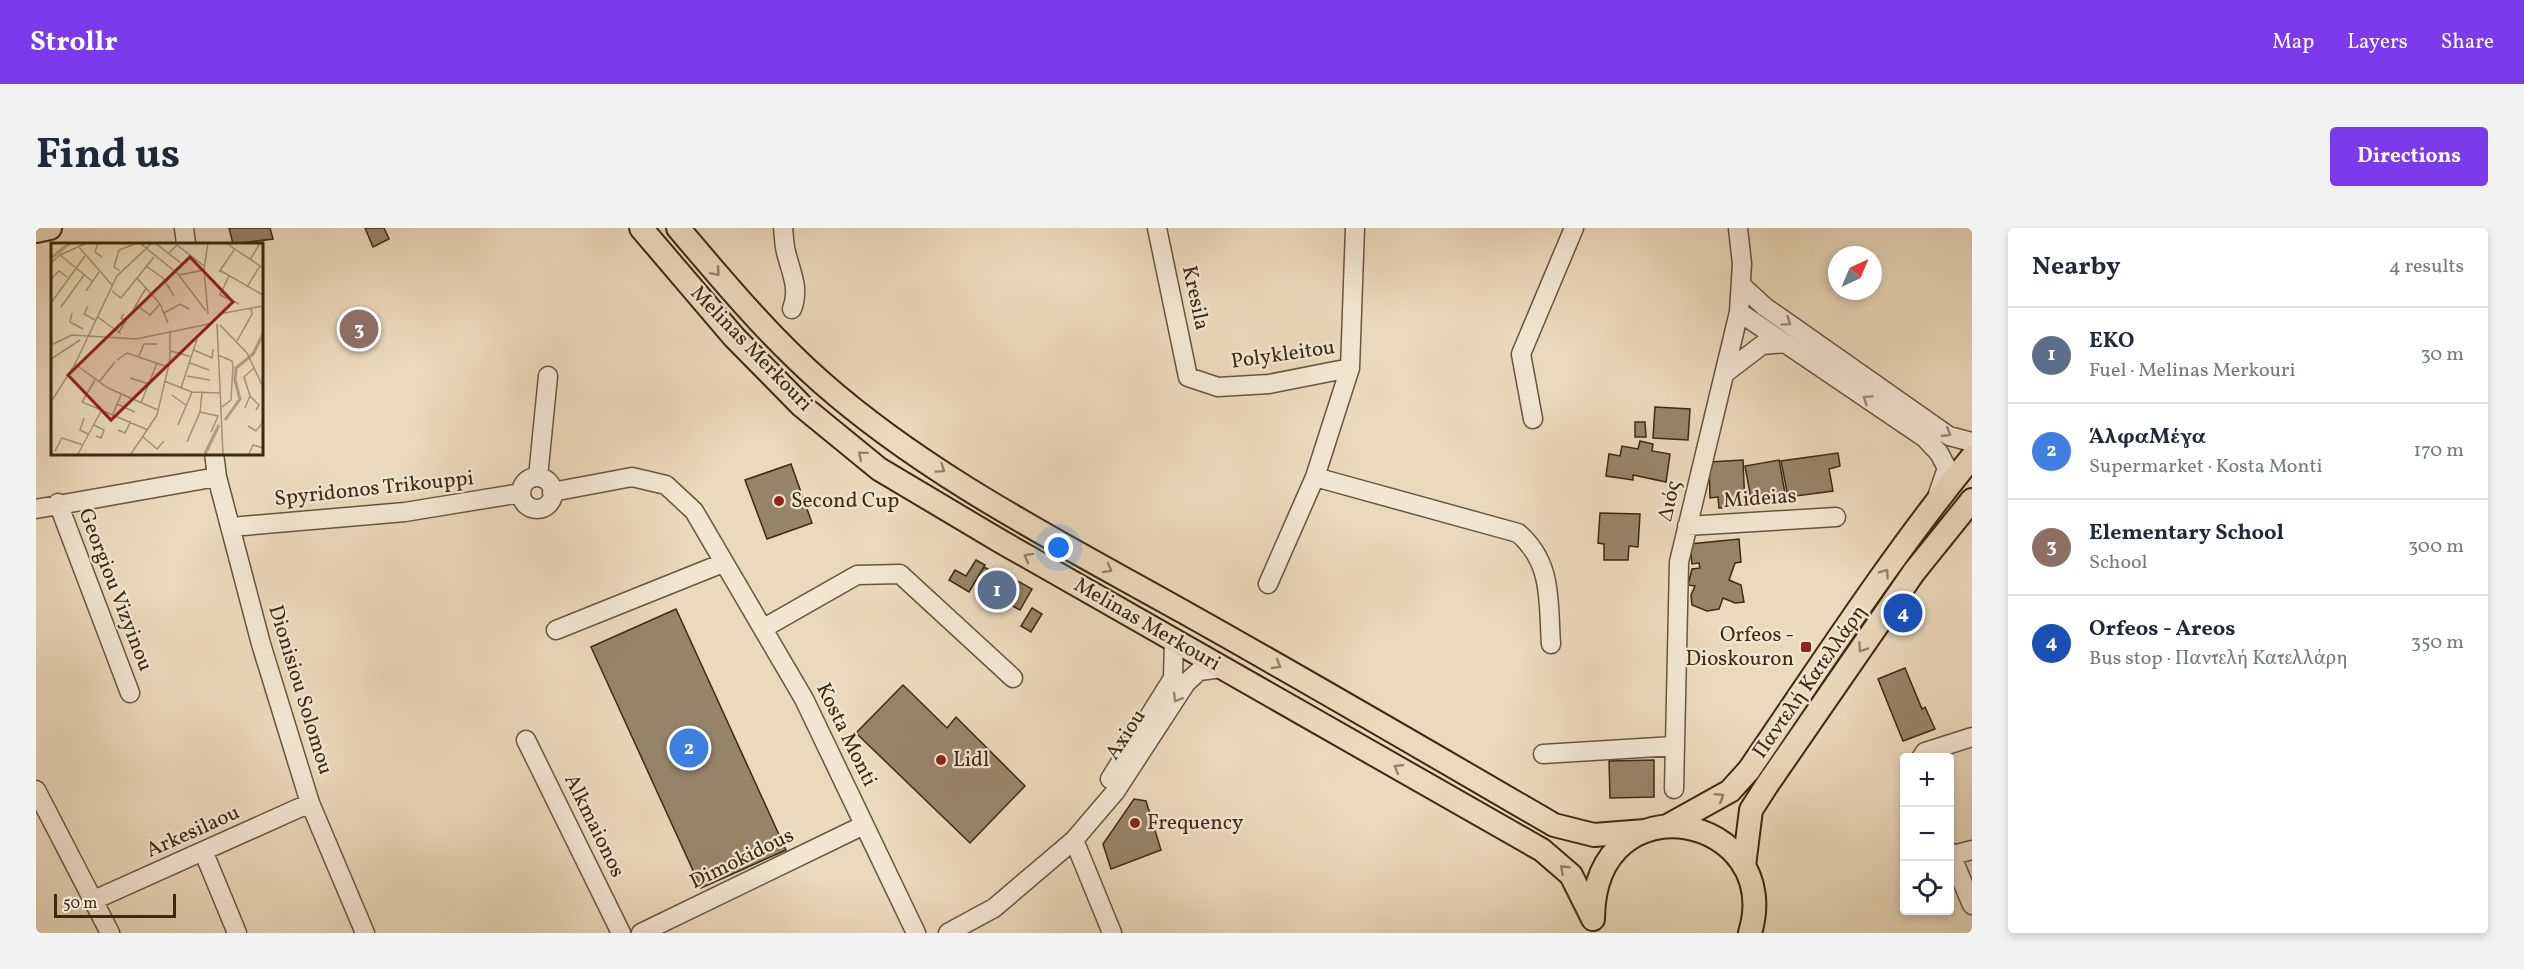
<!DOCTYPE html>
<html lang="en">
<head>
<meta charset="utf-8">
<style>
  body { margin:0; font-family:Vollkorn,serif; background:#f2f2f3; color:#1f2937 }
  .controls { position:absolute; right:18px; bottom:18px; display:grid; overflow:hidden; border-radius:6px; box-shadow:0 3px 9px #0003 }
  .controls button { width:54px; height:54px; display:grid; place-items:center; padding:0; border:0; border-bottom:2px solid #e0e1e3; background:#fff; color:#1f2937; font:30px sans-serif }
  .compass { position:absolute; left:1792px; top:18px; width:54px; height:54px; border-radius:50%; background:#fff; box-shadow:0 3px 9px #0003; rotate:44deg }
  .scale { position:absolute; left:18px; bottom:15px; width:122px; box-sizing:border-box; padding-left:6px; border:3px solid #3c2a10; border-top:0; font-size:16px; line-height:21px; white-space:nowrap; color:#3c2a10; -webkit-text-stroke:4px #f2e6d3; paint-order:stroke }
  .you { position:absolute; left:1023px; top:320px; width:21px; height:21px; margin:-15px; border:4px solid #fff; border-radius:50%; background:#1a73e8; box-shadow:0 0 0 9px #1a73e833 }
  .badge { display:grid; place-items:center; width:39px; height:39px; border-radius:50%; background:#7c3aed; color:#fff; font-size:20px; font-weight:700 }
  .pin { position:absolute; translate:-50% -50%; border:3px solid #fff; box-shadow:0 2px 6px #0006 }
  .list { margin:0; padding:0; list-style:none }
  h2 { display:flex; justify-content:space-between; align-items:center; height:78px; margin:0; padding:0 24px; font-size:26px }
  h2 small { font-size:20px; font-weight:400; color:#747a83 }
  .list li { display:grid; grid-template-columns:39px 1fr auto; gap:18px; align-items:center; box-sizing:border-box; height:96px; padding:0 24px; border-top:2px solid #e0e1e3 }
  .list b { display:block; font-size:22px; white-space:nowrap }
  .list p { margin:0; font-size:20px; white-space:nowrap; color:#747a83 }
  .list em { font-size:20px; font-style:normal; color:#747a83 }
  .icon { flex:none; width:33px; height:33px; fill:none; stroke:currentColor; stroke-width:2; stroke-linecap:round; stroke-linejoin:round }
  .map { position:relative; flex:none; width:1936px; height:705px; overflow:hidden; border-radius:6px }
  header { display:flex; align-items:center; gap:36px; box-sizing:border-box; height:84px; padding:0 30px; background:#7c3aed; color:#fff }
  header strong { font-size:28px }
  nav { display:flex; gap:33px; margin-inline-start:auto; font-size:21px }
  .intro { display:flex; align-items:center; justify-content:space-between; box-sizing:border-box; height:144px; padding:0 36px }
  h1 { margin:0; font-size:42px }
  .button { padding:15px 27px; border-radius:6px; background:#7c3aed; color:#fff; font-size:21px; font-weight:700 }
  main { display:flex; gap:36px; padding:0 36px }
  aside { flex:1; background:#fff; border-radius:6px; box-shadow:0 3px 9px #0003 }
  .map>svg:first-child { display:block }
  .building { fill:#978569; stroke:#3c2a10; stroke-width:1.5 }
  .lines { fill:none; stroke-linecap:round; stroke-linejoin:round }
  .minor-casing { stroke:#68563b; stroke-width:21 }
  .major-casing { stroke:#3c2a10; stroke-width:26 }
  .minor { stroke:#f2e6d3; stroke-width:18 }
  .major { stroke:#ebd9bb; stroke-width:22 }
  .oneway { stroke:#948266 }
  .oneway2 { stroke:#978872 }
  .poi-dot { fill:#8f2418; stroke:#f2e6d3; stroke-width:2 }
  .labels { text-anchor:middle; dominant-baseline:central; stroke-width:4.5; stroke-linejoin:round; paint-order:stroke }
  .street-label { font-size:21px; fill:#3c2a10; stroke:#f2e6d3 }
  .poi-label { font-size:21px; fill:#3c2a10; stroke:#f2e6d3; text-anchor:start }
  .inset-river { fill:none; stroke:#b09e81; stroke-width:3 }
  .inset-road { fill:none; stroke:#a59377; stroke-width:1.5 }
  .view { fill:#8f2418; fill-opacity:0.15; stroke:#8f2418; stroke-width:3 }
  .inset-edge { fill:none; stroke:#3c2a10; stroke-width:3 }
</style>
</head>
<body>
<header>
<strong>Strollr</strong>
<nav><a>Map</a><a>Layers</a><a>Share</a></nav>
</header>
<div class="intro"><h1>Find us</h1><a class="button">Directions</a></div>
<main>
<div class="map">
<svg width="1936" height="705" viewBox="0 0 1936 705">
  <rect width="100%" height="100%" fill="#ebd9bb"/>
  <filter id="stains"><feTurbulence type="fractalNoise" baseFrequency=".00333" numOctaves="4"/><feColorMatrix values="0 0 0 0 .2 0 0 0 0 .09 0 0 0 0 .02 0 0 0 .5 -.17"/></filter>
  <radialGradient id="worn" r=".72"><stop offset=".6" stop-color="#630" stop-opacity="0"/><stop offset="1" stop-color="#630" stop-opacity=".3"/></radialGradient>
  <path class="building" d="M193 0H234L237 11 197 16Z
    M329 0H348L353 11 337 19Z
    M1619 179 1654 181 1652 212 1617 210Z
    M1599 194H1609L1610 209H1599Z
    M1604 213 1617 216 1616 223 1634 226 1630 254 1597 247V252L1570 248 1573 226 1584 228 1586 218 1602 221Z
    M1802 225 1804 238 1793 241 1797 263 1752 269 1745 233Z
    M1707 232 1709 279 1683 280 1682 269 1674 270 1673 234Z
    M1743 232 1749 265 1715 271 1709 238Z
    M755 236 776 295 731 311 709 252Z
    M1564 285 1604 286 1602 319 1593 318 1592 332H1568V316L1562 315Z
    M1703 311 1705 334 1699 335 1693 352 1705 357 1708 374 1699 375 1687 370 1683 381 1671 383 1656 377 1655 367 1659 358 1652 357 1656 341 1664 340 1663 335 1656 336 1654 316Z
    M940 332 949 337 933 364 913 352 919 342 930 348Z
    M948 339 962 347 964 343 996 361 984 382 953 365 955 361 940 352Z
    M996 380 1006 386 995 404 985 398Z
    M640 381 750 622 665 660 555 419Z
    M1869 440 1886 481 1889 479 1899 501 1867 513 1842 451Z
    M867 457 911 500 920 489 989 558 934 615 820 505Z
    M1618 532V569L1574 570 1573 533Z
    M1098 571 1110 573 1125 622 1075 641 1067 616Z"/>
  <g class="lines">
    <g class="minor-casing">
      <path id="minor" d="M148 0 150 16
        M747 0C748 8 748 17 750 24 755 45 764 60 756 81
        M1121 0 1152 149 1182 159 1233 156 1314 140
        M1706 58 1729 79 1913 208 1936 214
        M1703 84 1889 210 1903 225 1911 240 1902 266
        M1688 146 1726 117 1749 115
        M1497 191 1485 126 1538 0
        M178 225 181 249 225 416 274 575 329 705
        M502 249 512 148
        M1279 249 1482 305C1517 335 1512 373 1515 416
        M485 265a16 16 0 1 1 32 0a16 16 0 1 1-32 0Z
        M516 264 596 249 630 257 658 283 768 471 880 705
        M22 275 94 465
        M0 281 181 249
        M1651 298 1800 289
        M195 299 369 284 485 265
        M1232 356 1279 249 1314 140 1319 0
        M728 400 821 347 864 346 977 450
        M520 402 687 335
        M490 512 585 705
        M1507 526 1638 518
        M1885 530 1889 524 1936 509
        M1074 551 1137 450 1138 410
        M1638 561 1643 334 1703 84 1706 36 1702 0
        M0 562 74 705
        M1038 612 1076 705
        M1914 624 1936 677
        M168 625 201 705
        M1917 627 1936 622
        M58 672 274 575
        M605 705 828 597
        M912 705 958 680 1038 612 1079 564 1150 455 1163 443 1186 440"/>
    </g>
    <g class="major-casing">
      <path id="major" d="M605 0 698 109 766 178 843 241 964 313 1506 622 1535 647 1557 691
        M642 0C687 53 732 107 784 153 890 247 1023 314 1146 383 1271 453 1394 525 1518 597L1558 607 1609 603
        M0 3 14 0
        M1633 597 1694 563 1713 542C1785 437 1855 328 1936 229
        M1708 638 1715 582 1731 557 1878 344 1936 272
        M1557 689C1560 547 1749 587 1714 705"/>
    </g>
    <use href="#minor" class="minor"/>
    <use href="#major" class="major"/>
  </g>
  <defs><path id="oneway-chevron" d="M-2-3.5L2.5 0L-2 3.5" fill="none" stroke-width="1.6" stroke-linecap="round" stroke-linejoin="round" transform="scale(1.5)"/></defs>
  <g class="oneway">
    <use href="#oneway-chevron" transform="translate(680 44) rotate(49)"/>
    <use href="#oneway-chevron" transform="translate(826 227) rotate(-140)"/>
    <use href="#oneway-chevron" transform="translate(905 241) rotate(34)"/>
    <use href="#oneway-chevron" transform="translate(992 329) rotate(-151)"/>
    <use href="#oneway-chevron" transform="translate(1072 341) rotate(29)"/>
    <use href="#oneway-chevron" transform="translate(1849 345) rotate(-55)"/>
    <use href="#oneway-chevron" transform="translate(1826 420) rotate(125)"/>
    <use href="#oneway-chevron" transform="translate(1241 437) rotate(30)"/>
    <use href="#oneway-chevron" transform="translate(1362 540) rotate(-150)"/>
    <use href="#oneway-chevron" transform="translate(1684 569) rotate(-32)"/>
    <use href="#oneway-chevron" transform="translate(1528 641) rotate(-137)"/>
  </g>
  <g class="oneway2">
    <use href="#oneway-chevron" transform="translate(1751 94) rotate(35)"/>
    <use href="#oneway-chevron" transform="translate(1831 171) rotate(-146)"/>
    <use href="#oneway-chevron" transform="translate(1911 205) rotate(30)"/>
    <use href="#oneway-chevron" transform="translate(1141 470) rotate(121)"/>
  </g>
  <g class="poi-dot">
    <circle cx="743" cy="273" r="6"/>
    <rect x="1764" y="413" width="12" height="12" rx="3"/>
    <circle cx="905" cy="532" r="6"/>
    <circle cx="1099" cy="595" r="6"/>
  </g>
  <g class="labels">
    <g class="street-label">
      <text transform="translate(1159 70) rotate(78)">Kresila</text>
      <text transform="translate(715 121) rotate(46)">Melinas Merkouri</text>
      <text transform="translate(1247 127) rotate(-8)">Polykleitou</text>
      <text transform="translate(338 261) rotate(-6)">Spyridonos Trikouppi</text>
      <text transform="translate(1724 271) rotate(-4)">Mideias</text>
      <text transform="translate(1634 273) rotate(-77)">Διός</text>
      <text transform="translate(79 362) rotate(69)">Georgiou Vizyinou</text>
      <text transform="translate(1111 397) rotate(30)">Melinas Merkouri</text>
      <text transform="translate(1774 454) rotate(-55)">Παντελή Κατελλάρη</text>
      <text transform="translate(264 462) rotate(73)">Dionisiou Solomou</text>
      <text transform="translate(810 507) rotate(64)">Kosta Monti</text>
      <text transform="translate(1090 507) rotate(-57)">Axiou</text>
      <text transform="translate(558 598) rotate(64)">Alkmaionos</text>
      <text transform="translate(157 604) rotate(-24)">Arkesilaou</text>
      <text transform="translate(706 631) rotate(-26)">Dimokidous</text>
    </g>
    <g class="poi-label">
      <text x="755" y="273">Second Cup</text>
      <text x="1758" y="407" text-anchor="end">Orfeos -<tspan x="1758" dy="24">Dioskouron</tspan></text>
      <text x="917" y="532">Lidl</text>
      <text x="1111" y="595">Frequency</text>
    </g>
  </g>
  <g transform="translate(15 15)">
    <rect width="212" height="212" fill="#ebd9bb"/>
    <path class="inset-river" d="M0 15 19 0M174 177 189 156 184 137 185 125 202 111 212 91M154 211 168 182"/>
    <path class="inset-road" d="M47 0 44 9 51 14M89 0 127 31 155 68M104 0 130 20M157 0 153 26 157 71M175 0 212 25M27 3 61 42M117 11 126 2 153 23M9 12 41 38M199 17 209 0M0 20 9 12 36 0M95 23 112 35 123 53M69 28 63 24 68 7 86 0M170 28 212 52M168 29 183 7M128 32 153 27M178 33 169 52 188 61M86 35 109 61 117 80M0 36 8 28 16 34M196 44 209 23M35 48 48 29M61 48 70 55 103 14M0 60 34 13M85 62 99 72 109 61M37 63 33 71 44 77M10 64 33 32M82 67 95 45M21 70 19 79 32 86M113 70 129 61 138 66M168 71 212 63M47 74 70 91M166 81 172 211M169 82 196 110 212 144M68 89 75 78 70 75 73 71M186 98 201 71 200 65M0 102 21 92 85 96 158 81M143 107 161 115 162 106M120 108 141 114M167 112 181 118 182 123 180 157 171 164M88 113 93 101H106M0 116 29 97M66 117 76 110 117 124M139 120 158 127M24 121 57 145 107 167M136 133 159 137M79 135 98 141M44 137 31 159 97 187M113 138 141 149 169 150M48 139 64 119M130 145 146 96M121 152 136 163M199 153 208 162 205 167M0 159 24 121 66 33 101 0M90 160 106 120M66 161 84 169M194 165 199 153 193 134 203 125M149 169 167 173 160 189M62 171 70 152M33 175 29 187 37 191M43 182 53 187 50 195 45 193M127 182 141 149M197 183 205 188 212 179M67 187 74 190 80 178M92 194 106 206 113 198M136 199 149 169 151 150M4 208 11 195 32 202M27 211 50 168M80 211 106 172 119 117V88M198 211 202 202 212 205"/>
    <path class="view" d="M139 14 182 59 60 177 17 132Z"/>
    <rect width="212" height="212" class="inset-edge"/>
  </g>
  <rect width="100%" height="100%" filter="url(#stains)"/>
  <rect width="100%" height="100%" fill="url(#worn)"/>
</svg>
<div class="controls">
<button>+</button>
<button>−</button>
<button><svg class="icon" aria-label="locate" viewBox="0 0 24 24"><circle cx="12" cy="12" r="6"/><path d="M12 2v4M12 18v4M2 12h4M18 12h4"/></svg></button>
</div>
<svg class="compass" viewBox="-18 -18 36 36"><path d="M0-13l5 13h-10z" fill="#e53935"/><path d="M0 13l5-13h-10z" fill="#747a83"/></svg>
<div class="scale">50 m</div>
<div class="you"></div>
<div class="pin badge" style="left:961px;top:362px;background:#5c6f8a">1</div>
<div class="pin badge" style="left:653px;top:520px;background:#3f7fe0">2</div>
<div class="pin badge" style="left:323px;top:101px;background:#8d6e63">3</div>
<div class="pin badge" style="left:1867px;top:385px;background:#1a4fb4">4</div>
</div>
<aside>
<h2>Nearby<small>4 results</small></h2>
<ul class="list">
<li><span class="badge" style="background:#5c6f8a">1</span><div><b>EKO</b><p>Fuel · Melinas Merkouri</p></div><em>30 m</em></li>
<li><span class="badge" style="background:#3f7fe0">2</span><div><b>ΆλφαΜέγα</b><p>Supermarket · Kosta Monti</p></div><em>170 m</em></li>
<li><span class="badge" style="background:#8d6e63">3</span><div><b>Elementary School</b><p>School</p></div><em>300 m</em></li>
<li><span class="badge" style="background:#1a4fb4">4</span><div><b>Orfeos - Areos</b><p>Bus stop · Παντελή Κατελλάρη</p></div><em>350 m</em></li>
</ul>
</aside>
</main>
</body>
</html>
